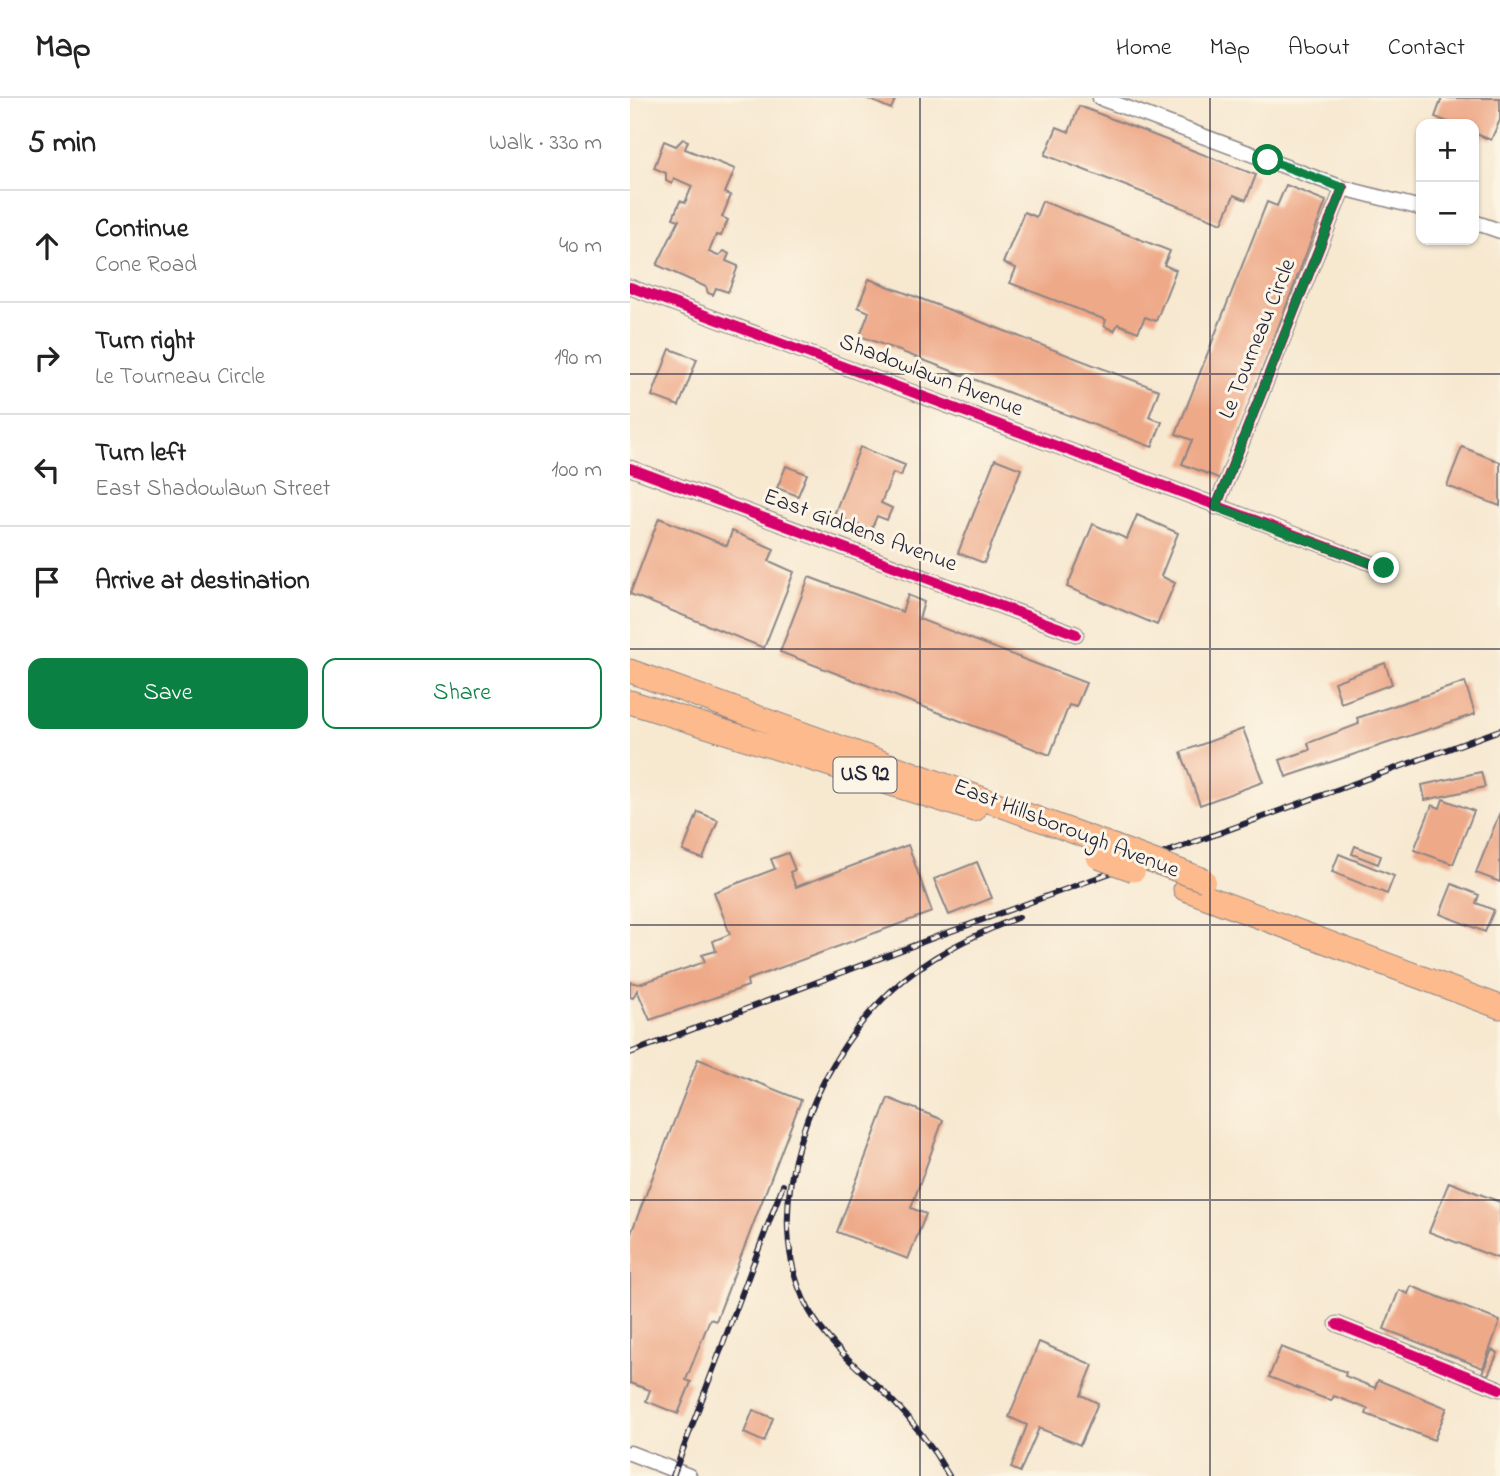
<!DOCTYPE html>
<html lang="en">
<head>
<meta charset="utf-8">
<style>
  body { margin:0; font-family:"Indie Flower",sans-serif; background:#f6f6f6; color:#222 }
  .controls { position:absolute; right:21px; top:21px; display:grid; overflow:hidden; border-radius:14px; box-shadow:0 2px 5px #0004 }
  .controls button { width:63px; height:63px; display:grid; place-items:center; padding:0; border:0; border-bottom:2px solid #e0e0e0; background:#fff; color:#222; font:35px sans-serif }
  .stop { position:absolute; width:21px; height:21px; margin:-16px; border:5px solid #0b8043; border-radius:50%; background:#fff }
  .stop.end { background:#0b8043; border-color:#fff; box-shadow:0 2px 7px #0008 }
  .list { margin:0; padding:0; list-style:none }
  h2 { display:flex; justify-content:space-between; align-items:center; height:91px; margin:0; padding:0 28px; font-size:30px }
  h2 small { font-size:23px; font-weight:400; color:#767676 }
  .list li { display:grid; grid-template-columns:46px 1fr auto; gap:21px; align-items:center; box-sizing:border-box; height:112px; padding:0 28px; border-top:2px solid #e0e0e0 }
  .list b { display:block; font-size:26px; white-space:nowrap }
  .list p { margin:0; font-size:23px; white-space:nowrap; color:#767676 }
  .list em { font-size:23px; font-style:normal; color:#767676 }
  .actions { display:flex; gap:14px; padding:21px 28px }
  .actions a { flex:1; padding:16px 0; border:2px solid #0b8043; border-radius:14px; text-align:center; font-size:24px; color:#0b8043 }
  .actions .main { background:#0b8043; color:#fff }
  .icon { flex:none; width:38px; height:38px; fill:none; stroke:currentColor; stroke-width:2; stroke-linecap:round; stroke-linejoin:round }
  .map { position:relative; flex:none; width:870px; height:1378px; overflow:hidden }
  header { display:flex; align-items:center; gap:42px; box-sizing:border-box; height:98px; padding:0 35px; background:#fff; border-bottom:2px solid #e0e0e0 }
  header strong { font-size:33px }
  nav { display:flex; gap:38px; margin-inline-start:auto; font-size:24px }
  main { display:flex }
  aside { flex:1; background:#fff }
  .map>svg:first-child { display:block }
  .building { fill:#eea988 }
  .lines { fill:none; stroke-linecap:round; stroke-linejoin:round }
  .street-casing { stroke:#8c8586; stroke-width:17 }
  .primary-casing { stroke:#8c8586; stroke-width:25 }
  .street { stroke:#fff; stroke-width:14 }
  .primary { stroke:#fcba8d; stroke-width:23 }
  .rail-casing { stroke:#22223b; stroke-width:6 }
  .rail { stroke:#fcf5e5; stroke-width:3.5; stroke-dasharray:10; stroke-linecap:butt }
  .primary-bridge-casing { stroke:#8c8586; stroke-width:25; stroke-linecap:butt }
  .primary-bridge { stroke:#fcba8d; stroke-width:23 }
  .cycleway-casing { stroke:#fcf5e5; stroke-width:15 }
  .cycleway { stroke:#d6006c; stroke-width:10 }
  .route { stroke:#0b8043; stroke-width:9 }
  .grid { fill:none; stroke:#22223b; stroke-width:2; stroke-opacity:0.55 }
  .labels { text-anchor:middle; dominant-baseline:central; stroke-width:6; stroke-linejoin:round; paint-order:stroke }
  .shield { fill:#fcf5e5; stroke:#63616e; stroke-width:2 }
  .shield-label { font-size:21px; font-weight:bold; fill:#22223b }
  .street-label { font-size:23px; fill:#22223b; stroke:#fcf5e5 }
</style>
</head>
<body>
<header>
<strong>Map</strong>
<nav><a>Home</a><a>Map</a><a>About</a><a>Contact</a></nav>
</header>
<main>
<aside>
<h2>5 min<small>Walk · 330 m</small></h2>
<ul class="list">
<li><svg class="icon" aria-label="ahead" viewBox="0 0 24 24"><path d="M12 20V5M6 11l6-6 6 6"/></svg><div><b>Continue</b><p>Cone Road</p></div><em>40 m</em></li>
<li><svg class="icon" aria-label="right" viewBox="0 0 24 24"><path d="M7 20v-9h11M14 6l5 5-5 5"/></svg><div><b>Turn right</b><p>Le Tourneau Circle</p></div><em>190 m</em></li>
<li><svg class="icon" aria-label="left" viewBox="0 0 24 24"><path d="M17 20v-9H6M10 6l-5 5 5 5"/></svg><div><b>Turn left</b><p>East Shadowlawn Street</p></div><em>100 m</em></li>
<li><svg class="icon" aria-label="arrive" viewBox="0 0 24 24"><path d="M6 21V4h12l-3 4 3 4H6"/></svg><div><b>Arrive at destination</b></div></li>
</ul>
<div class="actions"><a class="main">Save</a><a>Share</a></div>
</aside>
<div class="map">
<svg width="870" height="1378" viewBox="0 0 870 1378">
  <rect width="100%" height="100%" fill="#fcf5e5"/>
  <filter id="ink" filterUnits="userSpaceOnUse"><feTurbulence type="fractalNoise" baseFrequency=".0143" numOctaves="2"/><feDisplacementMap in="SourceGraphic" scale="14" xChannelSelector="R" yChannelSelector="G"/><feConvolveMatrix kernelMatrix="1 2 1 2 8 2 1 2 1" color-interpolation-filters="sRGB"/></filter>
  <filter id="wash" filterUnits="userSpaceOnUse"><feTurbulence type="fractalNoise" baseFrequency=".00686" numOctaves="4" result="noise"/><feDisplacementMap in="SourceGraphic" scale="28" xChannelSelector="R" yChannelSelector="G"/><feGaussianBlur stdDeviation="1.57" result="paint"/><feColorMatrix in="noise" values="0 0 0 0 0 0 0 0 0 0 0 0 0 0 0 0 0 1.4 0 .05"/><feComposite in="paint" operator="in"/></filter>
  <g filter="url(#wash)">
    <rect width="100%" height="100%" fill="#f7e8d0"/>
    <g id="blocks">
      <path class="building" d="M236 0H266L261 11Z
        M812 0H870V22L861 42 844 35V26H823L805 19Z
        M449 8 626 77 616 102 604 97 592 125 415 57 427 29 439 34Z
        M53 41 58 43 55 51 105 71 95 95 101 97 92 119 98 122 91 138 86 137 79 154 88 158 94 153 99 156 96 163 108 168 98 194 86 190 83 197 78 195 76 189 27 167 49 122 43 120 50 103 55 105 62 88 44 80 42 86 36 83V75L24 70 34 43 46 48Z
        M656 87 696 103 591 381 552 366 562 342 546 336 637 104 647 108Z
        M412 103 540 153 534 167 546 172 526 223 515 219 508 234 488 226 484 233 474 228 476 222 380 185 386 170 373 165 394 114 406 119Z
        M239 181 529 292 519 319 532 324 522 349 230 238 239 214 228 209Z
        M40 251 67 261 49 308 22 298Z
        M230 349 275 367 271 378 263 375 251 405 262 410 257 422 247 418 241 432 204 417Z
        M832 349 870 364V408L817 388Z
        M365 361 391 371 354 465 328 455Z
        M156 368 177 376 168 398 147 390Z
        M507 417 548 435 531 478 545 485 527 527 437 489 463 426 497 441Z
        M29 420 97 448 102 433 144 451 139 463 164 474 134 550 0 496Z
        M179 479 272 514 278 497 294 504 289 521 456 585 446 609 439 607 420 657 150 554Z
        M755 565 762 586 711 605 704 584Z
        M835 584 845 616 656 679 650 662 680 652 678 645 729 626 727 620Z
        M613 631 633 684 570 707 551 654Z
        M851 674 855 689 795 702 792 687Z
        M813 701 844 713 823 766 784 752 802 707 810 710Z
        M68 714 88 722 73 761 53 753Z
        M870 714V784L846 775Z
        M278 747 302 814 117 882 118 888 20 922 7 892 3 900 0 899V884L9 886 75 864 72 857 86 853 83 843 100 836 84 794 145 771 141 761 158 755 165 772 160 774 166 789Z
        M725 748 751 758 748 766 722 756Z
        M709 756 764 778 757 796 702 774Z
        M347 764 362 800 319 817 304 781Z
        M822 786 849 797 846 805 864 812 855 834 810 816Z
        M68 961 171 1002 86 1223 80 1221 56 1282 61 1284 48 1316 16 1303 20 1292 0 1285V1138Z
        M258 1000 313 1022 281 1110 296 1116 278 1161 207 1134Z
        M819 1084 870 1104V1161L799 1134Z
        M781 1188 870 1223 853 1270 754 1231 769 1192 778 1196Z
        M409 1244 463 1267 451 1297 468 1305 450 1347 409 1330 390 1374 381 1370 397 1327 379 1319Z
        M651 1249 716 1274 715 1278 745 1290 748 1282 817 1310 804 1342 736 1316 738 1311 704 1298 701 1303 639 1279Z
        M862 1252 868 1255 858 1277 852 1275Z
        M123 1312 143 1320 134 1344 114 1335Z"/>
    </g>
  </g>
  <g filter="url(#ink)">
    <use href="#blocks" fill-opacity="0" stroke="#8c8586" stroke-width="2"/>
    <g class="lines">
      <g class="street-casing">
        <path id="street" d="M470 0 713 90 791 110
          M844 124 870 133
          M0 189 754 470
          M0 370 446 536
          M586 409 713 90
          M707 1226 870 1291
          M0 1355 59 1378"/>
      </g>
      <g class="primary-casing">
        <path id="primary" d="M0 573 483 748
          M0 604 344 712
          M555 791 870 909"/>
      </g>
      <use href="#street" class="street"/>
      <use href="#primary" class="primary"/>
      <g class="rail-casing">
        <path id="rail" d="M0 955 311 837 870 632
          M43 1378 153 1087
          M319 1378C302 1348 282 1322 258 1298 230 1271 198 1247 179 1212 125 1112 182 966 261 893 298 858 342 838 389 819"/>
      </g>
      <use href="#rail" class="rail"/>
      <g class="primary-bridge-casing">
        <path id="primary-bridge" d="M483 748 574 782
          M468 759 504 772"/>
      </g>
      <use href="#primary-bridge" class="primary-bridge"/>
      <g class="cycleway-casing">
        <path id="cycleway" d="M0 189 754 470
          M0 370 446 536
          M586 409 713 90
          M707 1226 870 1291"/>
      </g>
      <use href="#cycleway" class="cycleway"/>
    </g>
  </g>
  <g class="lines" filter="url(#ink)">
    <path class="route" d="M638 62 713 90 586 409 754 470"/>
  </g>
  <path class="grid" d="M290 0V1378M580 0V1378M0 276H870M0 551H870M0 827H870M0 1102H870"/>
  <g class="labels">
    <rect class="shield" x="203.5" y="659.5" width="63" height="35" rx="5"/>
    <g class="shield-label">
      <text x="235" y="677">US 92</text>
    </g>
    <g class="street-label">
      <text transform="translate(628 241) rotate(-68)">Le Tourneau Circle</text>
      <text transform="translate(301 278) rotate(21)">Shadowlawn Avenue</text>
      <text transform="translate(230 433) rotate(20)">East Giddens Avenue</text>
      <text transform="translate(436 731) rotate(21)">East Hillsborough Avenue</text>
    </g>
  </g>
</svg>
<div class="controls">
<button>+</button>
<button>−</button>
</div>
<div class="stop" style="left:638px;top:62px"></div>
<div class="stop end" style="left:754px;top:470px"></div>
</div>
</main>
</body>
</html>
